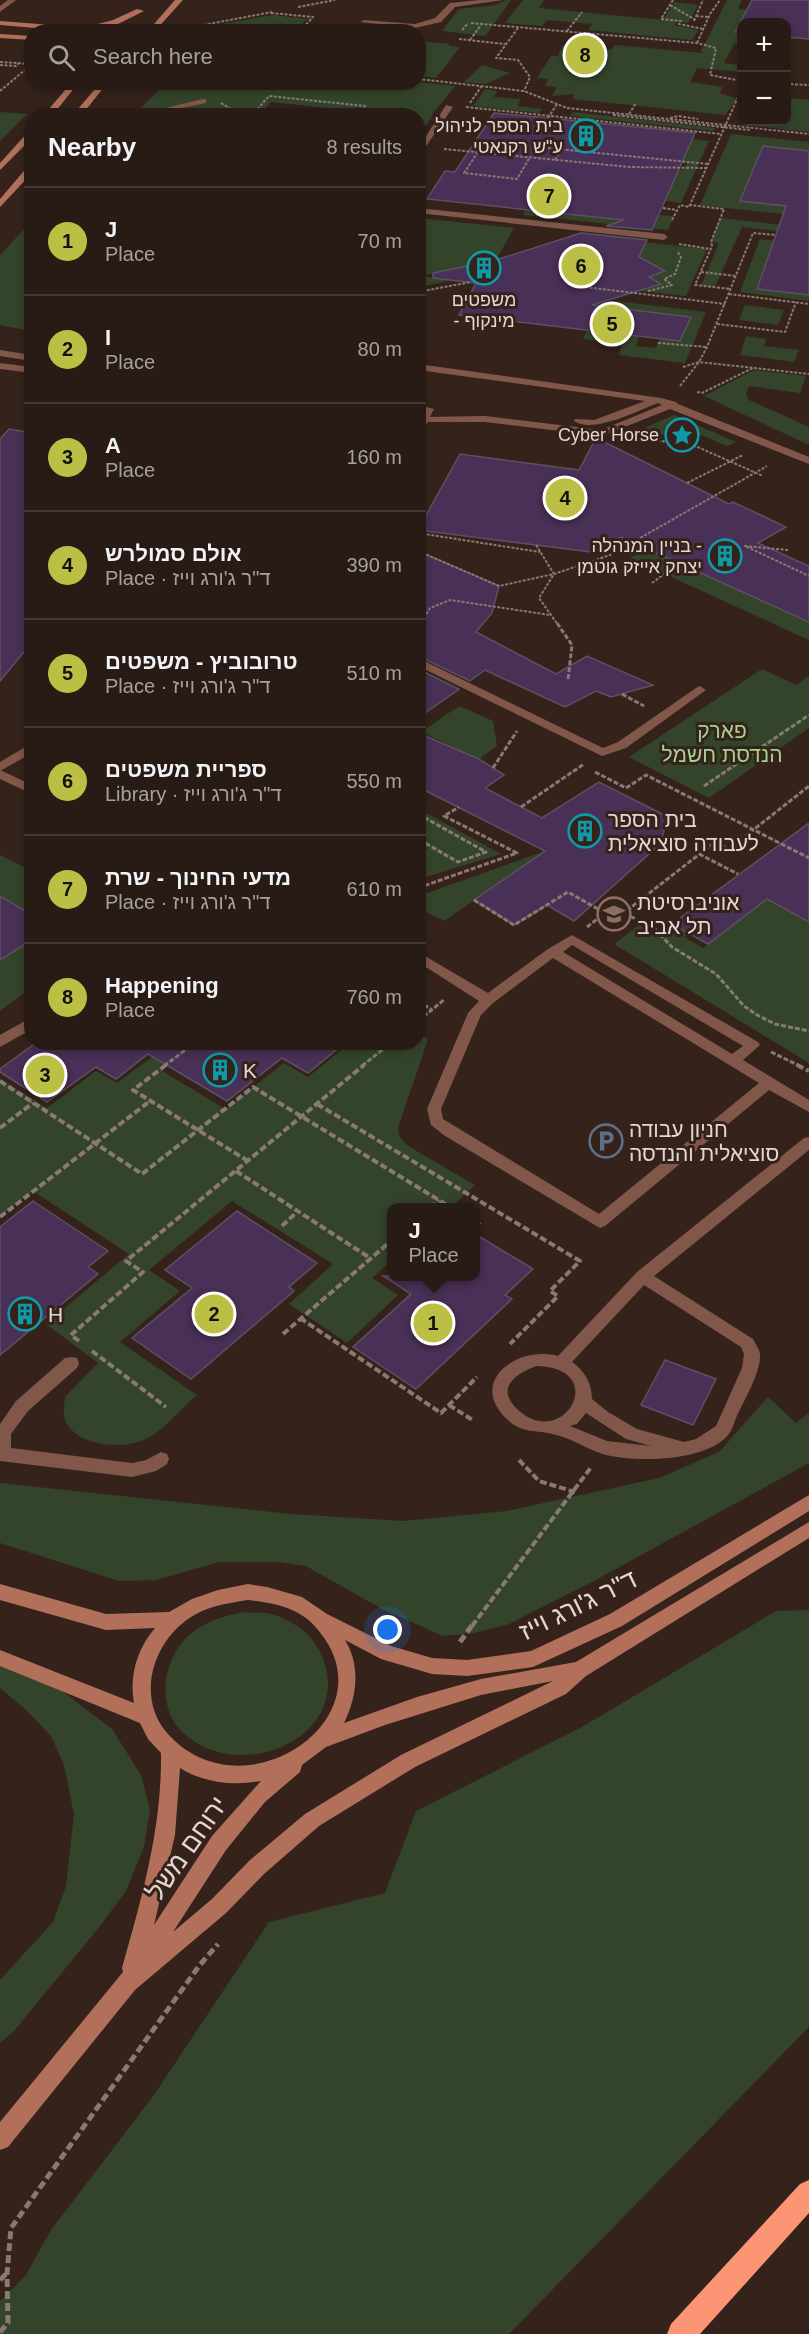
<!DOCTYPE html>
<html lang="en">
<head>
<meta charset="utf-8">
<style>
  body { margin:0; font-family:Arial,"Noto Sans Hebrew",sans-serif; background:#342722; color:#f1f3f6 }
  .controls { position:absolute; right:18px; top:18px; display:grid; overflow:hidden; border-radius:12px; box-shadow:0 3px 9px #0003 }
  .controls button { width:54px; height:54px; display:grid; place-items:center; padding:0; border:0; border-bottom:2px solid #443834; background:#281a14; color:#f1f3f6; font:30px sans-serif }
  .you { position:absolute; left:388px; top:1630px; width:21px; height:21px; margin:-15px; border:4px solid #fff; border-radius:50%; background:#1a73e8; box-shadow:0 0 0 9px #1a73e833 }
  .badge { display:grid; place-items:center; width:39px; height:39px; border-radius:50%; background:#bbc044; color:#111; font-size:20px; font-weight:700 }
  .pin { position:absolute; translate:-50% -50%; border:3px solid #fff; box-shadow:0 2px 6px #0006 }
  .popup { position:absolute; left:387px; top:1203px; width:93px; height:78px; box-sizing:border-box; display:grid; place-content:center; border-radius:12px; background:#281a14; filter:drop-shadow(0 2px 4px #0005); font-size:20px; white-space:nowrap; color:#a5a1a0 }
  .popup b { font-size:22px; color:#f1f3f6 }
  .popup::after { content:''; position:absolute; left:50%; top:100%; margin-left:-12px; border:12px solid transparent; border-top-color:#281a14 }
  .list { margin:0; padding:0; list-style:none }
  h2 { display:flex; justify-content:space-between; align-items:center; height:78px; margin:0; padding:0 24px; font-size:26px }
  h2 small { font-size:20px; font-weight:400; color:#a5a1a0 }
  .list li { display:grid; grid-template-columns:39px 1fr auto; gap:18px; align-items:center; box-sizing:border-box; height:108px; padding:0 24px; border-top:2px solid #443834 }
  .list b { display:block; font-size:22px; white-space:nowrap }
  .list p { margin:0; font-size:20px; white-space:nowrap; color:#a5a1a0 }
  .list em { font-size:20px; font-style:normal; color:#a5a1a0 }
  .icon { flex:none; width:33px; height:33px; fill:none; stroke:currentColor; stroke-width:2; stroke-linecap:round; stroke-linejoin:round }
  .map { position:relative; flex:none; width:809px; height:2334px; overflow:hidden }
  .search { position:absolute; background:#281a14; box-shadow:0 3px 9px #0003; left:24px; top:24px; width:402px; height:66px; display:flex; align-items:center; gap:15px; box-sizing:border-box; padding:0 21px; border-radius:24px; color:#a5a1a0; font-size:22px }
  .panel { position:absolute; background:#281a14; box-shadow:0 3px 9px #0003; left:24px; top:108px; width:402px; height:942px; border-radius:24px }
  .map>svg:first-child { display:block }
  .green { fill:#34442b }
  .building { fill:#493056; stroke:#5c5162; stroke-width:1.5 }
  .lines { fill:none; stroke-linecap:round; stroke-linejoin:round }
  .path-far3 { stroke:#887972; stroke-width:2; stroke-dasharray:3 1.5; stroke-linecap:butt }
  .path-far2 { stroke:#887972; stroke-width:3; stroke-dasharray:5 2; stroke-linecap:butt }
  .path-far1 { stroke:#887972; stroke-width:4; stroke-dasharray:7 3; stroke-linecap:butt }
  .path { stroke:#887972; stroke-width:5; stroke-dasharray:8 4; stroke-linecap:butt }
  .lane { fill:#81574a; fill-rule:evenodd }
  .street { fill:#81574a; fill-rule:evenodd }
  .secondary { fill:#b2705b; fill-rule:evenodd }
  .highway { fill:#fc9574; fill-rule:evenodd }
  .labels { text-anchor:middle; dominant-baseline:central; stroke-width:6; stroke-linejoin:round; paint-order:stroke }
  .far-poi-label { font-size:18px; fill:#e3d7d2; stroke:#35231b; text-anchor:end }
  .park-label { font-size:21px; fill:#a6d18e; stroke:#35231b }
  .poi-label { font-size:21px; fill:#e3d7d2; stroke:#35231b; text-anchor:start }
  .near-street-label { font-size:26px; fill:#e3d7d2; stroke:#35231b }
</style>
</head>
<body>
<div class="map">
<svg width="809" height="2334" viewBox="0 0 809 2334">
  <rect width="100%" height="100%" fill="#35231b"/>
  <path class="green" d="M506 0H511L485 36 442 31 459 9 496 5Z
    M523 0H544L539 8 663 20 674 2 698 5 688 23 676 22 674 25 698 30 692 40 588 30 592 24 547 20 542 26 505 23Z
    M727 0H742L738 9 747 10 735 31 741 33 738 44H734L724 63 741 65V72L697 68 690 82 722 87 720 93 737 99 725 115 573 99 574 94 552 96 557 87 545 86 548 79 537 78 551 56H558L562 46 611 50 615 45 703 53 701 51Z
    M273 15 307 19 295 31H265L210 26Z
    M419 41 449 44V46L460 47 436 78 419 76Z
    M482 65 510 73 486 84 464 82Z
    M419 82 455 86 434 112 419 138 418 116 375 115 376 113 271 102 259 115 133 116 166 83Z
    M485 89 497 91 494 97 521 99 517 106 542 109 539 113 473 106Z
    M787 94 791 95 790 98 809 100V132L742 125 744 122H786Z
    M0 112 27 114 0 141Z
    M573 112 715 128 714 131 570 116Z
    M731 134 809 142V151L763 146 803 207 800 216 700 205Z
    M692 139 709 141 681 203 666 201 669 194 550 182 674 169 684 170 687 163 672 161Z
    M526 209 656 223 660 215 674 216 668 230 523 215Z
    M419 218 514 228 496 260 421 276 453 280 419 287Z
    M720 218 781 225 778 231 742 227 715 287 701 286 719 243 711 242Z
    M31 222V331L0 325V255Z
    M572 234 707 249 686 296 640 291 660 284 649 277 664 271 646 261 562 252Z
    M760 239 775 241 757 289 809 295V301L740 292Z
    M615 301 706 312 685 363 619 355 622 344 583 339 587 330 639 336 636 346 656 348 659 339 680 341 591 305Z
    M745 305 784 310 778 325 739 320Z
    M746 336 766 339 764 346 799 350 794 362 740 355Z
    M754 370 806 376 800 393 749 386 746 394 749 400 809 427V445L704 396Z
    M674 415 736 442 727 446 701 435 668 430 667 435 637 431Z
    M647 549 809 622V640L630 558Z
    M762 669 796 685 809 676V728L709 798 629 757Z
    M459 706 493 721 497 746 479 759 421 732Z
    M418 809H419L501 854 419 879Z
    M545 851 444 921 419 908V896Z
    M0 855 32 871 31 988 0 1011Z
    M767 899 809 922V1063L614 944 639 925 657 935 672 924 688 933 684 937 703 948Z
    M419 1034 428 1039 398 1128 399 1136 408 1146 475 1185 451 1207 391 1208V1261L372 1278 398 1295 347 1343 289 1304 333 1264 232 1201 149 1270 180 1291 120 1342 197 1395C184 1406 162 1431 148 1438 125 1450 81 1447 67 1424 62 1417 64 1405 65 1397L98 1363 46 1324 129 1254 33 1191 0 1217V1079L47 1108 96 1071 117 1083 171 1043H193L159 1069 225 1109 284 1063 308 1077 350 1043 418 1042Z
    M768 1397 796 1423 809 1413V1463L592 1582 509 1624 474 1633 443 1636 380 1608 306 1566 277 1562H219L156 1580 119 1581 0 1543V1483L291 1514 403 1521 507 1511 659 1478 719 1452Z
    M809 1610V2027L509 2334H0V2301L26 2275 51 2230 154 2095 269 1922 385 1893 416 1811 582 1727 776 1611Z
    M244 1612C253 1613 263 1612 271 1614 292 1620 311 1633 320 1652 358 1730 251 1784 189 1738 153 1712 161 1656 194 1631 209 1620 225 1616 244 1612Z
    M0 1665 62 1691 112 1729 141 1775 150 1809 144 1847 126 1891 100 1926 14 2031 0 2043V1980L53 1922 66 1886 74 1814 64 1765 51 1736 26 1710 0 1688Z"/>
  <path class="building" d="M752 0H809V39L786 37V22H741V33L735 32Z
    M494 113 537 117 695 133 652 230 606 226 624 220 427 199 445 171 455 172Z
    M763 146 809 151V295L757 289 786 206 740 201Z
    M581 233 647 240 639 257 665 271 649 277 661 284 592 305 691 317 680 341 459 315 476 283 433 278V273L496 260Z
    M9 429 32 433V642L0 681V439Z
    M596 438 729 504 733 502 786 527 758 543 809 566V622L621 537 591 552 418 530 460 454 579 470Z
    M418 551 499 586 492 613 476 632 556 674 587 656 653 685 611 697 596 691 565 707 485 670 470 681 418 656Z
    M418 669 459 689 418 718Z
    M418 733 479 759 504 775 485 788 542 818 599 782 668 817 660 844 574 921 547 905 514 925 474 900 545 851 418 787Z
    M809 823V922L767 899 708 944 672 924Z
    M0 896 32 915V940L0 960Z
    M37 1042H346L308 1073 282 1058 227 1101 148 1054 116 1079 96 1067 47 1102 0 1072V1069Z
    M33 1201 108 1251 88 1267 98 1274 0 1355V1227Z
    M237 1211 317 1263 289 1287 294 1291 191 1379 132 1338 192 1288 165 1270Z
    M475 1234 533 1269 505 1295 512 1299 416 1389 353 1347 411 1294 383 1276H475Z
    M665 1360 716 1379 693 1425 641 1405Z"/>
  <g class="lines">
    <path class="path-far3" d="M673 0 661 19 681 21 679 24 703 29
      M670 5 694 19
      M298 7 335 0
      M271 13 313 17 299 32
      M696 16 708 17
      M694 21 703 0
      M471 23 697 43 716 48 710 75 742 81
      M303 27 343 32
      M518 28 496 58 518 60 530 77 524 91
      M177 30 272 12
      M462 30 468 23
      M567 31 582 12
      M198 32H206
      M459 39 505 44
      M470 40 481 25
      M697 43 710 14 720 0
      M0 62 31 64
      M0 65 16 66 19 63
      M418 69 421 80
      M418 79 524 91 567 108 809 134
      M332 82 355 84 358 82
      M786 84 809 85
      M0 91 32 64
      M221 103 236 112 254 113 269 96 365 106 361 111
      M470 103 481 87
      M466 107 721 134
      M629 114 636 103
      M613 115 749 130 750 127
      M548 118 557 104
      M670 118 678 116 698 119
      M548 148 708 164
      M444 149 629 167 706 168
      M478 152 464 173 517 179 530 157
      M555 160 562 149
      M689 205 724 209 711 242 712 246 695 285 731 289
      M663 208 677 210
      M672 220 680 205 689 207 742 88
      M679 244 711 249
      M701 272 736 276
      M585 287 725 304
      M648 291 672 285 664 279 675 274 681 257 677 251
      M418 292 471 282
      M729 294 809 304
      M717 324 785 332 796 302
      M658 343 707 347
      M683 367 699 362 809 374
      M680 386 699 362 707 347 753 233 776 235
      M697 392 702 393 753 368
      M644 439 693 445 763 476
      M687 483 743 455
      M418 533 540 552
      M536 545 554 574 539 598 558 625
      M788 550 745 546 809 576
      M418 551 499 586 554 574 610 555 767 466
      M652 583 679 563
      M424 618 430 608 450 600 550 615"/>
    <path class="path-far2" d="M557 623 572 645 568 680
      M622 694 644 706
      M493 768 517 731
      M595 772 626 788 646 775 809 858
      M704 786 809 715
      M521 807 584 764
      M418 814 486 852 458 862 418 839
      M699 854 738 874
      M418 888 517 853 444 816 459 807
      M474 900 514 925 568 892 605 913
      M624 913 655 929 672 947 716 974 744 1006 757 1015 775 1024 809 1031
      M587 927 605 913 616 919 715 842 729 849 809 786
      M418 1001 432 1010
      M418 1021 445 999
      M771 1052 800 1066
      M164 1066 196 1042
      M362 1066 392 1042"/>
    <path class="path-far1" d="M166 1065 133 1090 248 1161
      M797 1065 809 1071
      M0 1081 142 1174 253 1087 452 1208
      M317 1104 580 1261 550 1291 558 1296 510 1344
      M0 1128 33 1103
      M236 1171 370 1258
      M430 1208 439 1200
      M0 1217 150 1101
      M475 1222 480 1225
      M282 1226 298 1211
      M300 1318 441 1413 477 1377
      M283 1334 391 1241
      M79 1341 71 1335 143 1272 126 1261 364 1065
      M92 1351 166 1407
      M449 1405 474 1421
      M519 1460 539 1481 575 1492
      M472 1626 592 1466"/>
    <path class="path" d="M460 1642 473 1624
      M0 2280 6 2274
      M0 2332 8 2323 7 2274 11 2228 199 1966 218 1944"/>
    <path class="lane" d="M480 0H503L455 7 441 22 415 28 360 22 364 20 415 24 435 18 450 3Z
      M446 105 453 107 418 158V149Z
      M418 208 664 234 668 237 664 240 418 213Z
      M418 364 661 398 676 402 678 404 809 457V464L670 409 602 436 485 422H421L420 420 425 417 485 416 601 430 662 405 658 403C637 411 593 434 574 421L575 419 594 420 645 401 418 370Z
      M418 658 603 748 618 742 696 688 700 686 706 690 626 748 602 756 418 666Z
      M0 770 32 785V794L0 779Z
      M572 935 758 1042 760 1045 743 1060 809 1100V1112L769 1090 605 1226 600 1228 445 1136 431 1125 427 1109 468 1013 479 1001 418 962V952L488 993 548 949ZM572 945 743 1046 732 1054 563 952ZM553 958 759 1083 599 1214 443 1119 441 1109 481 1015 493 1003Z
      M32 1017V1029L0 1047V1035Z
      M809 1137V1150L654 1276 753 1339C755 1343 760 1350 760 1355 761 1372 743 1402 736 1418 734 1423 732 1431 728 1435 706 1462 634 1463 603 1454 586 1449 570 1437 552 1434 537 1430 523 1433 510 1422 465 1384 515 1345 558 1356L637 1272 804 1138ZM644 1285 741 1347 744 1354 742 1368 716 1426 696 1439 684 1442 637 1429 608 1412 592 1399C592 1384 585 1371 572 1362ZM536 1366C611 1367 564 1453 517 1409 495 1387 516 1374 536 1366ZM586 1413 626 1439 651 1446 607 1441 570 1426 577 1424Z
      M71 1357 77 1358 79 1363 77 1368 28 1411 11 1434V1448L132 1463 146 1460 161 1452 167 1454 169 1459 167 1464 156 1471 132 1477 0 1461V1424L16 1401 65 1358Z"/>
    <path class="street" d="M8 0H16L0 12V6Z
      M203 99H206V103L167 111 172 116H163L157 110Z
      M0 350 32 355V361L0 356Z
      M0 363 32 367V373L0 369Z
      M418 405 434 409 423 431 418 434V420L423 411H418Z
      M32 743V753L0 771V762Z"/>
    <path class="secondary" d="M175 0H183L154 32H147Z
      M137 9 144 11 118 24 98 27 94 25 113 20Z
      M0 21 116 30 119 32H82L0 25Z
      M0 34 32 36V40L0 38Z
      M72 82H79L52 116H43Z
      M101 82H108L81 116H72Z
      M29 131H32V138L0 170V163Z
      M29 165H32V173L0 207V199Z
      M809 1495V1511L622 1626 533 1667 467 1676 432 1674 381 1659 345 1640C361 1666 357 1697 344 1723L417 1697 481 1679 576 1662 809 1522V1538L586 1676 566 1694 415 1767 319 1826 264 1874 226 1913 135 1990 8 2147 0 2150V2122L123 1972 122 1968C142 1897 162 1828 161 1753L148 1739 140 1723 0 1666V1650L134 1703C129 1676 137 1649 155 1628L106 1630 0 1600V1584L106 1614 169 1612 192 1599 218 1590 248 1584 267 1587 302 1597 327 1614 391 1646 432 1658 467 1660 531 1651 610 1614ZM248 1600C284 1604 308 1610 328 1644 377 1727 240 1814 168 1734 134 1696 154 1637 196 1614 212 1605 230 1603 248 1600ZM553 1681 401 1755 305 1814 250 1860 212 1899 173 1932 226 1850 265 1802 300 1772 302 1765 326 1747 385 1725 481 1695ZM180 1768C204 1783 233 1786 261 1781L212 1836 154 1925 175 1835Z"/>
    <path class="highway" d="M809 2180V2213L700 2334H667L671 2324 800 2184Z"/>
  </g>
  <defs>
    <g id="building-ring" transform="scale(1.725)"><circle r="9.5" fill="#35231b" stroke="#0f9aa8" stroke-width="1.5"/><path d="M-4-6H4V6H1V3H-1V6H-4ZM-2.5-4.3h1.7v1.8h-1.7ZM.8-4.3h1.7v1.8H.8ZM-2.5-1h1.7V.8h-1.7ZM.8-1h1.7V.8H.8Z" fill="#0f9aa8"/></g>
    <g id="sight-ring" transform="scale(1.725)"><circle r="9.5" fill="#35231b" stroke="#0f9aa8" stroke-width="1.5"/><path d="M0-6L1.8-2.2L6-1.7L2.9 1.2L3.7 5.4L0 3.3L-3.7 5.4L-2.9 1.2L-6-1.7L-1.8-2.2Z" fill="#0f9aa8"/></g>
    <g id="university-ring" transform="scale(1.725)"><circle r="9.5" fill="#35231b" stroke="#8d6e63" stroke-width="1.5"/><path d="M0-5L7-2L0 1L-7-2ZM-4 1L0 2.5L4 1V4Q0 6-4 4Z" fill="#8d6e63"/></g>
    <g id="parking-ring" transform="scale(1.725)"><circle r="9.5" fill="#35231b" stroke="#5c6f8a" stroke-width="1.5"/><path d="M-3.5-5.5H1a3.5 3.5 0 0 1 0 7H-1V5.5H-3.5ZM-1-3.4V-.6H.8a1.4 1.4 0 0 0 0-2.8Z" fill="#5c6f8a"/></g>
  </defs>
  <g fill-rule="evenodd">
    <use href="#building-ring" x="586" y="136"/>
    <use href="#building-ring" x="484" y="268"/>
    <use href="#sight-ring" x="682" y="435"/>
    <use href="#building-ring" x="725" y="556"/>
    <use href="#building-ring" x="585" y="831"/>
    <use href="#university-ring" x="614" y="914"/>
    <use href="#building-ring" x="220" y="1070"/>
    <use href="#parking-ring" x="606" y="1141"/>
    <use href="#building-ring" x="25" y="1314"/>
  </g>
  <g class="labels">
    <g class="far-poi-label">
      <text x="563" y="126">בית הספר לניהול<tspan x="563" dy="21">ע"ש רקנאטי</tspan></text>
      <text x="484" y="300" text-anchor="middle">משפטים<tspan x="484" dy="21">- מינקוף</tspan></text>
      <text x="659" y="435">Cyber Horse</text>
      <text x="702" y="546">בניין המנהלה -<tspan x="702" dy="21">יצחק אייזק גוטמן</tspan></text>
    </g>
    <g class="park-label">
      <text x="722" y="730">פארק<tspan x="722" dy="24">הנדסת חשמל</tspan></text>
    </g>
    <g class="poi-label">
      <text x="608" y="819">בית הספר<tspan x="608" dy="24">לעבודה סוציאלית</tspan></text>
      <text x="637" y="902">אוניברסיטת<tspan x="637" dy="24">תל אביב</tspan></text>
      <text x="243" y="1070">K</text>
      <text x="629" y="1129">חניון עבודה<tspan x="629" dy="24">סוציאלית והנדסה</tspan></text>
      <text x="48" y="1314">H</text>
    </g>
    <g class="near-street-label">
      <text transform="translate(578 1605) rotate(-26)">ד"ר ג'ורג וייז</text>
      <text transform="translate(187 1848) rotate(-55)">ירוחם משל</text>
    </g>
  </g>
</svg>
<div class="controls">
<button>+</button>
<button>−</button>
</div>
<div class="you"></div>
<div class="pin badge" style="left:433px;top:1323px">1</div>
<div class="popup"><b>J</b>Place</div>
<div class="pin badge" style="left:214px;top:1314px">2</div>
<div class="pin badge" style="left:45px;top:1075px">3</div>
<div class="pin badge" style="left:565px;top:498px">4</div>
<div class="pin badge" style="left:612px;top:324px">5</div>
<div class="pin badge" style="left:581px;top:266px">6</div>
<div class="pin badge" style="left:549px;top:196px">7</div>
<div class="pin badge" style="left:585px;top:55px">8</div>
<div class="search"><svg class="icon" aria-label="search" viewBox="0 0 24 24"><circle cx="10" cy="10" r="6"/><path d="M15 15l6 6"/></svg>Search here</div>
<section class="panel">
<h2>Nearby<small>8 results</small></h2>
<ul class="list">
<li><span class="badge">1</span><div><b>J</b><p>Place</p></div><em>70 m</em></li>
<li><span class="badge">2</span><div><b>I</b><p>Place</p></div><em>80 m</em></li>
<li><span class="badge">3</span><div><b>A</b><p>Place</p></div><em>160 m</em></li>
<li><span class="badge">4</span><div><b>אולם סמולרש</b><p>Place · ד&quot;ר ג'ורג וייז</p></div><em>390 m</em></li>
<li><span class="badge">5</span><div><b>טרובוביץ - משפטים</b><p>Place · ד&quot;ר ג'ורג וייז</p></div><em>510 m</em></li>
<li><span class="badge">6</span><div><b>ספריית משפטים</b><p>Library · ד&quot;ר ג'ורג וייז</p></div><em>550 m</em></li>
<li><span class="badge">7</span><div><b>מדעי החינוך - שרת</b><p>Place · ד&quot;ר ג'ורג וייז</p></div><em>610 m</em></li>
<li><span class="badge">8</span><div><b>Happening</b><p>Place</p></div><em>760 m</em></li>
</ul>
</section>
</div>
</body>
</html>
